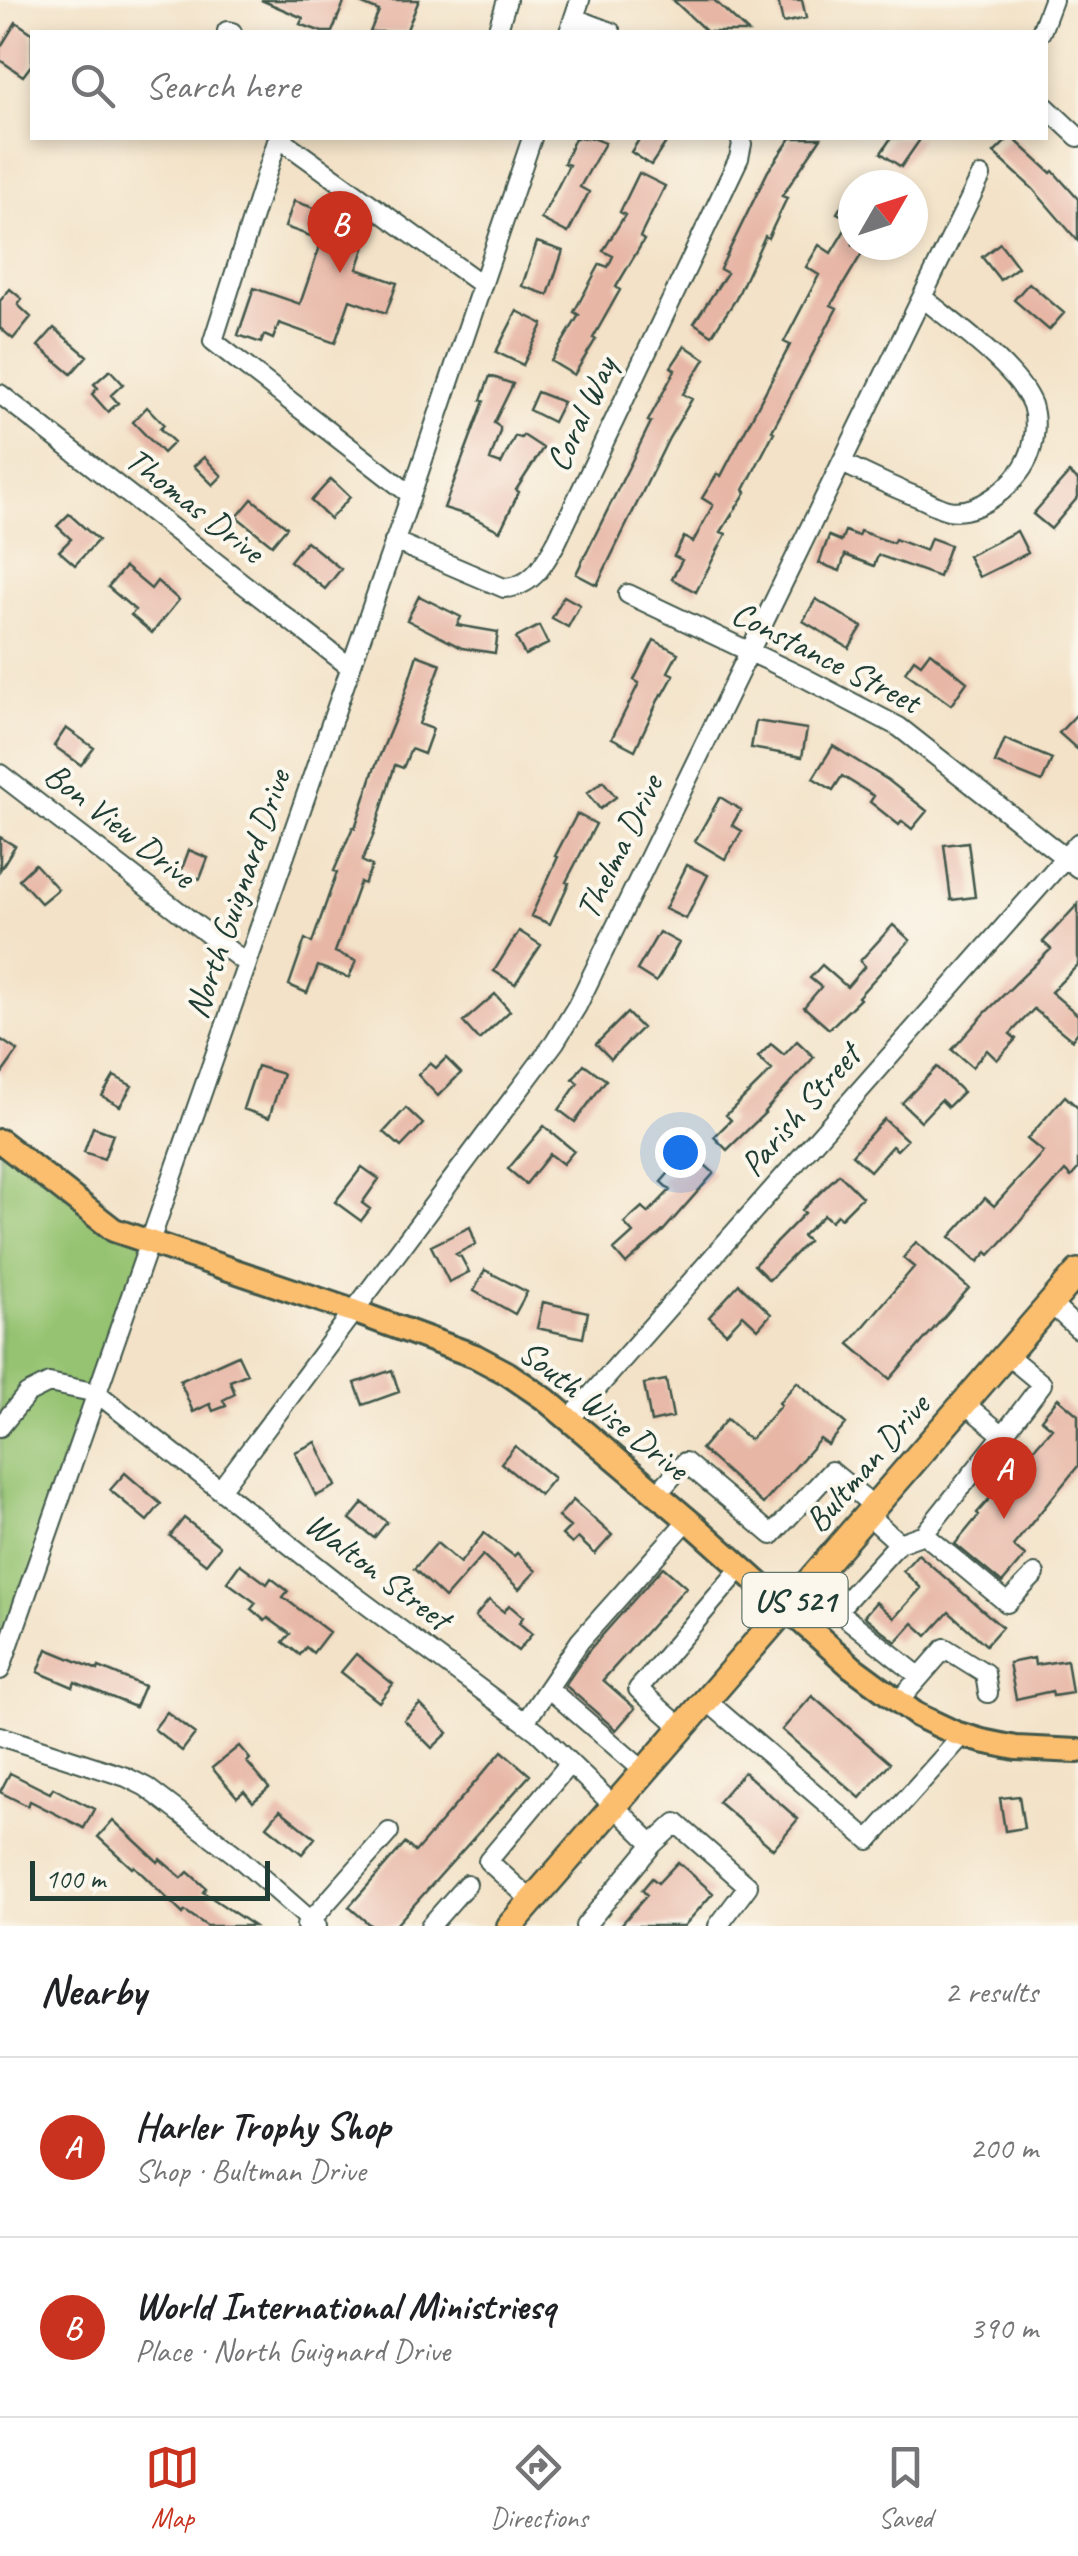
<!DOCTYPE html>
<html lang="en">
<head>
<meta charset="utf-8">
<style>
  body { margin:0; font-family:Caveat,sans-serif; background:#f6f6f6; color:#202124 }
  .compass { position:absolute; left:838px; top:170px; width:90px; height:90px; border-radius:50%; background:#fff; box-shadow:0 5px 15px #0003; rotate:51deg }
  .scale { position:absolute; left:30px; bottom:25px; width:240px; box-sizing:border-box; padding-left:10px; border:5px solid #1f3d34; border-top:0; font-size:28px; line-height:35px; white-space:nowrap; color:#1f3d34; -webkit-text-stroke:8px #fbf7ec; paint-order:stroke }
  .you { position:absolute; left:680px; top:1152px; width:35px; height:35px; margin:-25px; border:8px solid #fff; border-radius:50%; background:#1a73e8; box-shadow:0 0 0 15px #1a73e833 }
  .badge { display:grid; place-items:center; width:65px; height:65px; border-radius:50%; background:#c8321e; color:#fff; font-size:32px; font-weight:700 }
  .pin { position:absolute; translate:-50% -82px; filter:drop-shadow(0 2px 5px #0008) }
  .pin::after { content:''; position:absolute; top:52px; width:35px; height:30px; background:inherit; clip-path:polygon(0 0,100% 0,50% 100%) }
  .list { margin:0; padding:0; list-style:none }
  h2 { display:flex; justify-content:space-between; align-items:center; height:130px; margin:0; padding:0 40px; font-size:42px }
  h2 small { font-size:32px; font-weight:400; color:#757577 }
  .list li { display:grid; grid-template-columns:65px 1fr auto; gap:30px; align-items:center; box-sizing:border-box; height:180px; padding:0 40px; border-top:2px solid #e0e0e0 }
  .list b { display:block; font-size:38px; white-space:nowrap }
  .list p { margin:0; font-size:32px; white-space:nowrap; color:#757577 }
  .list em { font-size:32px; font-style:normal; color:#757577 }
  .icon { flex:none; width:55px; height:55px; fill:none; stroke:currentColor; stroke-width:2; stroke-linecap:round; stroke-linejoin:round }
  .map { position:relative; flex:none; width:1078px; height:1926px; overflow:hidden }
  .search { position:absolute; background:#fff; box-shadow:0 5px 15px #0003; left:30px; right:30px; top:30px; height:110px; display:flex; align-items:center; gap:25px; box-sizing:border-box; padding:0 35px; border-radius:0px; color:#757577; font-size:38px }
  .sheet { height:490px; background:#fff }
  nav { display:flex; justify-content:space-around; align-items:center; box-sizing:border-box; height:140px; border-top:2px solid #e0e0e0; background:#fff; font-size:28px; color:#757577 }
  nav a { display:grid; justify-items:center; gap:5px }
  nav .on { color:#c8321e }
  .map>svg:first-child { display:block }
  .green { fill:#95c371; stroke:#5a8052; stroke-width:2.5 }
  .building { fill:#e7b6a5 }
  .lines { fill:none; stroke-linecap:round; stroke-linejoin:round }
  .minor-casing { stroke:#3f564a; stroke-width:22 }
  .major-casing { stroke:#3f564a; stroke-width:28 }
  .highway-casing { stroke:#3f564a; stroke-width:30 }
  .minor { stroke:#fff; stroke-width:18 }
  .major { stroke:#fbbe6e; stroke-width:22 }
  .highway { stroke:#fbbe6e; stroke-width:25 }
  .labels { text-anchor:middle; dominant-baseline:central; stroke-width:8; stroke-linejoin:round; paint-order:stroke }
  .shield { fill:#fbf7ec; stroke:#61756b; stroke-width:2.5 }
  .shield-label { font-size:32px; font-weight:bold; fill:#1f3d34 }
  .street-label { font-size:35px; fill:#1f3d34; stroke:#fbf7ec }
</style>
</head>
<body>
<div class="map">
<svg width="1078" height="1926" viewBox="0 0 1078 1926">
  <rect width="100%" height="100%" fill="#fbf7ec"/>
  <filter id="ink" filterUnits="userSpaceOnUse"><feTurbulence type="fractalNoise" baseFrequency=".01" numOctaves="2"/><feDisplacementMap in="SourceGraphic" scale="20" xChannelSelector="R" yChannelSelector="G"/><feConvolveMatrix kernelMatrix="1 2 1 2 8 2 1 2 1" color-interpolation-filters="sRGB"/></filter>
  <filter id="wash" filterUnits="userSpaceOnUse"><feTurbulence type="fractalNoise" baseFrequency=".0048" numOctaves="4" result="noise"/><feDisplacementMap in="SourceGraphic" scale="40" xChannelSelector="R" yChannelSelector="G"/><feGaussianBlur stdDeviation="2.25" result="paint"/><feColorMatrix in="noise" values="0 0 0 0 0 0 0 0 0 0 0 0 0 0 0 0 0 1.4 0 .05"/><feComposite in="paint" operator="in"/></filter>
  <g filter="url(#wash)">
    <rect width="100%" height="100%" fill="#f3e2c7"/>
    <path class="green" d="M0 1141 150 1243 0 1671Z"/>
    <g id="blocks">
      <path class="building" d="M261 0H345L332 32H322L300 24 303 18Z
        M353 0H419L406 32H370L379 11Z
        M673 0H714L748 32H707Z
        M778 0H802L806 18 783 23Z
        M16 22 32 33V64L23 76 0 60V48Z
        M575 138H592L605 143 580 187 589 192 568 233 541 219 569 165 564 163Z
        M640 138H669L651 165 631 152Z
        M791 138H821L782 196 787 198 768 238 765 236 736 299 712 335 694 323 727 273 720 269 768 171Z
        M891 138H921L901 167 881 153Z
        M1009 138H1013L1051 173 1053 171 1078 199V241L1033 189 994 153Z
        M639 173 665 186 640 237 644 240 616 287 620 290 593 338 596 339 574 375 551 361 579 315 574 312 600 264 608 267 613 256 603 251 625 215 620 212Z
        M853 186V245H867L831 305 837 308 772 431 774 432 744 490 746 492 721 532 726 534 696 592 672 579 682 560 674 556 684 537 693 542 713 505 702 498 717 474 721 476 790 345 784 342 819 275 806 267 819 245 831 253 851 220 837 213Z
        M294 201 371 228 357 269 397 283 386 313 350 300 335 343 279 323 273 339 264 335 261 343 238 335 254 288 300 304 322 240 285 227Z
        M537 242 563 251 548 295 522 286Z
        M1000 243 1018 267 1000 280 982 257Z
        M1029 283 1064 313 1049 330 1014 300Z
        M10 289 22 299 18 305 31 317 13 339 0 328V301Z
        M517 311 543 324 523 365 496 352Z
        M54 328 87 356 71 374 38 346Z
        M685 346 705 359 683 394 692 399 669 438 597 585 576 574 651 422 648 421 675 370 671 367Z
        M110 370 123 384 111 395 118 403 108 412 92 394 98 388 94 384Z
        M490 376 513 384 494 423 500 427V431L490 460 501 464 515 436 521 438 523 435 543 448 516 490 519 492 500 531 470 516 444 508 484 401 481 400Z
        M537 392 563 402 553 422 529 410Z
        M147 407 164 425 160 429 174 442 163 453 133 422Z
        M204 457 222 476 213 485 194 466Z
        M1069 473 1078 480V497L1051 529 1033 514Z
        M331 479 350 497 330 519 311 501Z
        M252 499 287 527 272 545 237 517Z
        M69 514 98 540 75 565 59 551 71 539 57 526Z
        M845 531 858 536 860 531 893 543 895 539 926 551 931 538 950 545 939 577 878 555 874 566 845 555 840 571 819 563 829 536 841 541Z
        M1017 531 1028 553 979 577 968 556Z
        M306 541 341 569 325 589 290 561Z
        M125 567 151 589 157 581 179 600 152 633 131 615 135 610 108 587Z
        M419 596 461 617 457 625 498 632 495 653 462 648 407 620Z
        M564 596 580 605 568 627 552 618Z
        M816 599 862 627 849 648 803 621Z
        M539 626 548 644 525 655 516 638Z
        M654 640 678 653 668 672 674 675 663 695 661 694 635 750 612 738 639 683 634 680Z
        M930 652 967 682 951 705 905 672 914 659 921 664Z
        M417 655 441 664 419 724 433 729 424 754 411 749 403 768 395 765 373 836 362 861 372 866 364 884 360 882 335 952 356 961 349 978 318 966 307 993 289 985 305 939 312 943 337 872 334 871 353 827 355 828 373 772 402 702Z
        M1078 713V750L1059 733Z
        M756 721 807 729 802 757 751 748Z
        M66 728 94 748 81 765 54 746Z
        M1005 739 1052 759 1042 782 995 763Z
        M833 746 888 780 927 811 912 829 902 821 899 825 870 802 874 796 842 776 833 790 813 778Z
        M603 781 616 797 600 809 587 793Z
        M720 797 741 810 732 825 742 831 725 859 695 841Z
        M577 814 596 824 566 882 569 883 550 924 531 916 558 857 555 856Z
        M0 837 15 846 0 870Z
        M968 842 975 897 951 900 944 845Z
        M189 850 208 858 200 879 181 871Z
        M35 864 58 889 41 903 19 879Z
        M687 865 708 875 686 919 665 909Z
        M1078 904V965L1051 992 1078 1015V1032L1072 1040 1034 1009 1010 1034 1016 1039 997 1060 987 1050 972 1067 952 1050 986 1012 1051 949 1043 942Z
        M893 925 910 940 858 997 860 999 829 1029 804 1007 821 987 810 978 822 965 847 987 865 966 860 961Z
        M519 931 541 945 515 984 494 971Z
        M659 932 679 943 656 982 637 970Z
        M495 994 510 1011 479 1040 463 1022Z
        M627 1013 642 1028 611 1059 596 1044Z
        M0 1039 18 1051 0 1076Z
        M797 1041 814 1057 764 1112 765 1113 727 1150 714 1137 731 1120 726 1115 772 1070 758 1057 771 1044 784 1055Z
        M446 1058 461 1073 438 1096 418 1075 430 1063 436 1068Z
        M584 1064 606 1080 575 1122 559 1110 578 1083 573 1079Z
        M257 1066 283 1074 269 1118 243 1109Z
        M937 1067 963 1092 948 1107 941 1100 921 1121 902 1103Z
        M114 1076 132 1086 120 1106 102 1096Z
        M1065 1096 1078 1108V1169L1071 1177 1065 1171 990 1255 987 1252 978 1262 950 1237 985 1198 994 1206 1043 1152 1027 1139Z
        M406 1108 423 1124 401 1147 384 1132Z
        M884 1119 907 1140 897 1150 892 1146 870 1171 852 1155Z
        M544 1126 574 1151 563 1164 550 1154 526 1184 508 1169Z
        M93 1127 113 1134 104 1159 84 1152Z
        M697 1158 714 1173 663 1231 626 1264 614 1250 633 1233 624 1223 642 1207 648 1213 670 1190 661 1182 674 1167 682 1174Z
        M362 1167 379 1179 362 1203 370 1209 361 1221 335 1202Z
        M839 1174 862 1197 841 1218 837 1215 831 1221 824 1215 802 1236 808 1241 769 1280 754 1265 805 1213 802 1210Z
        M470 1227 476 1244 456 1254 461 1257 469 1272 449 1282 431 1246Z
        M916 1242 969 1288 890 1379 849 1344 914 1267 903 1258Z
        M485 1270 527 1292 515 1314 474 1291Z
        M739 1284 771 1314 758 1329 743 1315 726 1333 709 1317Z
        M543 1302 588 1312 583 1338 537 1328Z
        M238 1355 247 1374 230 1381 235 1394 223 1400 226 1406 213 1411 210 1404 193 1412 180 1381Z
        M392 1370 399 1392 363 1405 355 1383Z
        M666 1380 673 1417 651 1422 644 1384Z
        M797 1382 846 1424 828 1445 820 1439 763 1504 701 1449 727 1419 750 1440 781 1405 779 1403Z
        M1058 1398 1078 1415V1466L1013 1546 1025 1556 1002 1583 955 1544 979 1515 977 1513 1052 1428 1041 1419Z
        M316 1442 336 1486 316 1496 295 1452Z
        M515 1446 554 1478 540 1495 501 1463Z
        M125 1473 161 1504 147 1521 110 1490Z
        M573 1500 612 1535 595 1554 578 1538 572 1544 562 1535 570 1527 558 1517Z
        M363 1503 387 1522 374 1538 350 1519Z
        M184 1518 220 1546 206 1564 170 1536Z
        M484 1533 514 1556 517 1553 536 1571 519 1589 483 1555 445 1598 414 1569 437 1543 460 1563Z
        M918 1554 1002 1627 986 1645 949 1612 927 1636 913 1623 896 1642 864 1616 876 1602 894 1618 921 1588 903 1571Z
        M240 1564 267 1584 271 1578 288 1591 283 1597 329 1632 313 1653 306 1647 300 1655 283 1642 290 1634 268 1618 265 1621 251 1609 256 1603 227 1582Z
        M663 1567 686 1587 603 1680 635 1708 616 1730 565 1685 590 1649Z
        M489 1600 504 1612 509 1605 523 1617 519 1623 532 1634 518 1651 475 1617Z
        M47 1649 98 1670 99 1667 144 1686 135 1707 75 1682 73 1687 38 1672Z
        M356 1654 393 1684 379 1702 341 1672Z
        M1034 1658 1035 1665 1067 1660 1072 1693 1053 1696 1052 1691 1016 1699 1009 1663Z
        M812 1696 890 1763 860 1798 782 1730Z
        M420 1704 448 1733 432 1748 404 1720Z
        M167 1712 195 1734 182 1751 154 1729Z
        M239 1746 250 1759 247 1762 269 1788 253 1802 244 1791 237 1797 212 1768Z
        M502 1751 530 1775 395 1926H371L349 1907 405 1843 415 1852Z
        M744 1772 798 1819 773 1849 718 1802Z
        M10 1773 50 1793 53 1788 94 1809 84 1828 30 1801 28 1806 0 1792Z
        M1019 1796 1024 1828 1005 1831 1000 1798Z
        M280 1810 315 1838 302 1854 267 1826Z
        M113 1820 158 1862 160 1859 182 1878 188 1872 206 1888 203 1892 254 1926H207L185 1911 183 1914 134 1866 132 1868 98 1837Z
        M678 1862 713 1893 684 1926H620L647 1895 642 1890 652 1878 658 1883Z"/>
    </g>
  </g>
  <g filter="url(#ink)">
    <use href="#blocks" fill-opacity="0" stroke="#3f564a" stroke-width="2.5"/>
    <g class="lines">
      <g class="minor-casing">
        <path id="minor" d="M574 18 611 32
          M227 31 232 32
          M497 32 507 0
          M569 32 580 0
          M1041 32 1053 0
          M1046 107 1078 137
          M278 138 213 341 411 495
          M279 138 481 284
          M0 394 350 667
          M842 463C868 475 893 488 920 498 929 502 939 508 948 510 978 516 1017 484 1028 458 1035 443 1037 421 1032 405 1018 368 953 323 922 297
          M394 541 504 588C533 587 544 564 557 541L739 158 742 144 740 138
          M628 594 805 678 899 727 1078 868
          M0 774 247 964
          M1051 1304 1078 1329
          M569 1420 1078 843
          M0 1427 27 1394 49 1383 97 1393 351 1593 538 1732 653 1844 585 1926
          M1003 1435 1042 1384 1007 1355
          M220 1490 555 1042 577 1006 981 176
          M657 1494 685 1462 772 1535 831 1471 875 1507
          M924 1534 1007 1603 1035 1574
          M899 1543 924 1534 1003 1435 965 1404
          M816 1575 845 1602 899 1543 868 1515
          M845 1617 920 1677
          M0 1670 411 495 532 138
          M548 1688 645 1772
          M707 1701 869 1840 963 1735
          M898 1702 945 1648 985 1673 988 1693
          M525 1722 580 1641 688 1520
          M683 1729 638 1689 741 1568
          M0 1736 126 1777 146 1787 237 1856 317 1926
          M653 1844 676 1823 748 1886 718 1926
          M532 1901 488 1861 570 1763
          M306 1926 389 1832
          M430 1926 467 1884"/>
      </g>
      <g class="major-casing">
        <path id="major" d="M0 1141 114 1230 353 1311 475 1356 507 1373 545 1399 695 1526 852 1667 917 1715 955 1733 982 1741 1016 1748 1078 1751"/>
      </g>
      <g class="highway-casing">
        <path id="highway" d="M510 1926 1078 1272"/>
      </g>
      <use href="#minor" class="minor"/>
      <use href="#major" class="major"/>
      <use href="#highway" class="highway"/>
    </g>
  </g>
  <g class="labels">
    <rect class="shield" x="742.5" y="1573" width="105" height="54" rx="8"/>
    <g class="shield-label">
      <text x="795" y="1600">US 521</text>
    </g>
    <g class="street-label">
      <text transform="translate(581 414) rotate(-65)">Coral Way</text>
      <text transform="translate(195 505) rotate(38)">Thomas Drive</text>
      <text transform="translate(826 657) rotate(27)">Constance Street</text>
      <text transform="translate(120 825) rotate(38)">Bon View Drive</text>
      <text transform="translate(619 847) rotate(-64)">Thelma Drive</text>
      <text transform="translate(237 894) rotate(-71)">North Guignard Drive</text>
      <text transform="translate(800 1110) rotate(-49)">Parish Street</text>
      <text transform="translate(604 1410) rotate(38)">South Wise Drive</text>
      <text transform="translate(867 1463) rotate(-49)">Bultman Drive</text>
      <text transform="translate(378 1571) rotate(37)">Walton Street</text>
    </g>
  </g>
</svg>
<svg class="compass" viewBox="-18 -18 36 36"><path d="M0-13l5 13h-10z" fill="#e53935"/><path d="M0 13l5-13h-10z" fill="#757577"/></svg>
<div class="scale">100 m</div>
<div class="you"></div>
<div class="pin badge" style="left:1004px;top:1519px">A</div>
<div class="pin badge" style="left:340px;top:273px">B</div>
<div class="search"><svg class="icon" aria-label="search" viewBox="0 0 24 24"><circle cx="10" cy="10" r="6"/><path d="M15 15l6 6"/></svg>Search here</div>
</div>
<section class="sheet">
<h2>Nearby<small>2 results</small></h2>
<ul class="list">
<li><span class="badge">A</span><div><b>Harler Trophy Shop</b><p>Shop · Bultman Drive</p></div><em>200 m</em></li>
<li><span class="badge">B</span><div><b>World International Ministriesq</b><p>Place · North Guignard Drive</p></div><em>390 m</em></li>
</ul>
</section>
<nav>
<a class="on"><svg class="icon" aria-label="map" viewBox="0 0 24 24"><path d="M3 6l6-2 6 2 6-2v14l-6 2-6-2-6 2zM9 4v14M15 6v14"/></svg>Map</a>
<a><svg class="icon" aria-label="directions" viewBox="0 0 24 24"><path d="M12 3l9 9-9 9-9-9zM9 14v-3h6M13 9l2 2-2 2"/></svg>Directions</a>
<a><svg class="icon" aria-label="saved" viewBox="0 0 24 24"><path d="M7 4h10v16l-5-4-5 4z"/></svg>Saved</a>
</nav>
</body>
</html>
